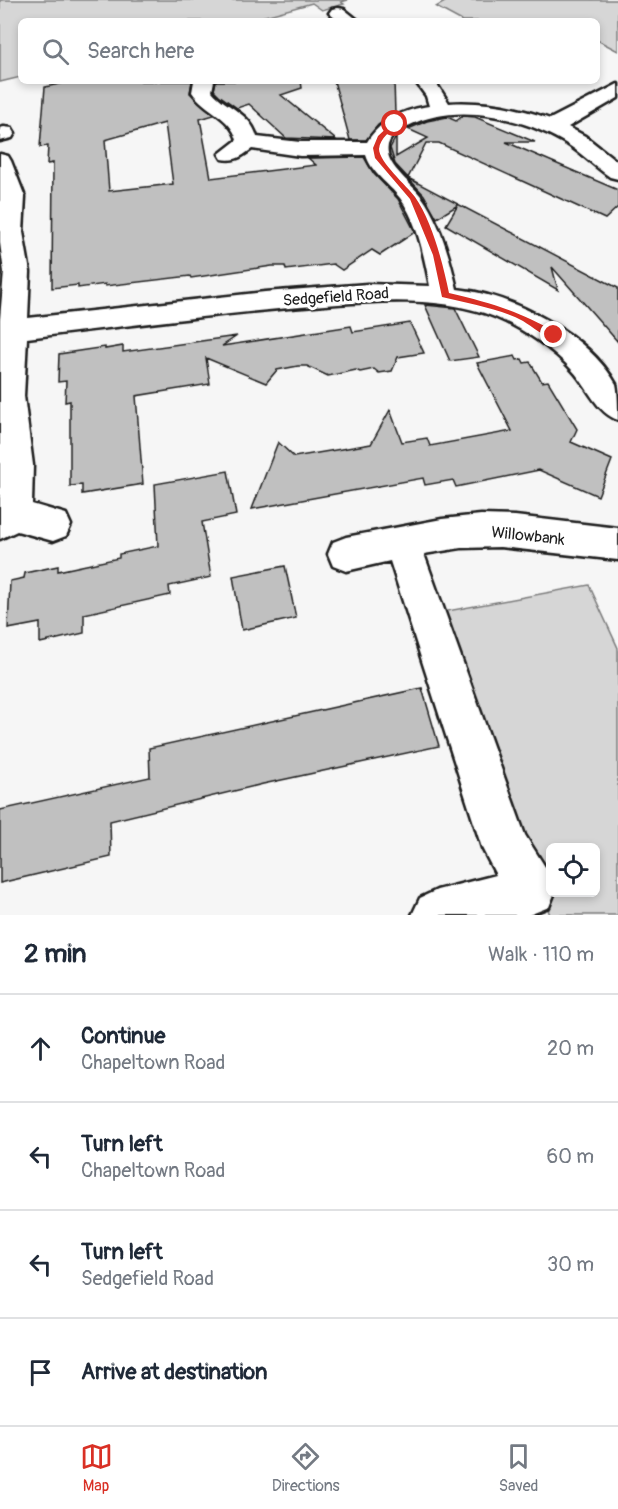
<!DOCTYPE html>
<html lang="en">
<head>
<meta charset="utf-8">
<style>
  body { margin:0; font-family:Pangolin,sans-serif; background:#f6f6f7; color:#1f2937 }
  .controls { position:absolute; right:18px; bottom:18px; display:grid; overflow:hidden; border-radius:9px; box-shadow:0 3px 9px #0003 }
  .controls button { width:54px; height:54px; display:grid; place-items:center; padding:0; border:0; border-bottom:2px solid #e0e1e3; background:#fff; color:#1f2937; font:30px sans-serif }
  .stop { position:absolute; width:18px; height:18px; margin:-14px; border:4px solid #d93025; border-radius:50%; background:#fff }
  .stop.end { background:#d93025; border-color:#fff; box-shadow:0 2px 6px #0008 }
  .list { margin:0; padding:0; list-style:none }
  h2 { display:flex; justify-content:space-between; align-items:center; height:78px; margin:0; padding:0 24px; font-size:26px }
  h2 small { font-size:20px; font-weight:400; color:#747a83 }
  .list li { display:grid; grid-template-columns:39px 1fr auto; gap:18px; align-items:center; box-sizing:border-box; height:108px; padding:0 24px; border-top:2px solid #e0e1e3 }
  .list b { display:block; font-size:22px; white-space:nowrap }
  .list p { margin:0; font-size:20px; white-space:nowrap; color:#747a83 }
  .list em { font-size:20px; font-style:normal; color:#747a83 }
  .icon { flex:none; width:33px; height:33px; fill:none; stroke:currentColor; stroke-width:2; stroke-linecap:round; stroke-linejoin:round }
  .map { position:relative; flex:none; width:618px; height:915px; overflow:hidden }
  .search { position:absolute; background:#fff; box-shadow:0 3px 9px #0003; left:18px; right:18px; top:18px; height:66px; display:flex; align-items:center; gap:15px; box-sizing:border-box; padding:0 21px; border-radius:9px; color:#747a83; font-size:22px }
  .sheet { height:510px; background:#fff }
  nav { display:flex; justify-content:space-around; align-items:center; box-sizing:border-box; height:84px; border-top:2px solid #e0e1e3; background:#fff; font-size:16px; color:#747a83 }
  nav a { display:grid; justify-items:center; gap:3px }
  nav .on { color:#d93025 }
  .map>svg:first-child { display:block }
  .green { fill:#d6d6d6; stroke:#797979; stroke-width:1.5; fill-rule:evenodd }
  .building { fill:#c0c0c0; stroke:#1c1c1c; stroke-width:1.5; fill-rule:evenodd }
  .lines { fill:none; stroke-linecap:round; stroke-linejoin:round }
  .street-casing { stroke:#1c1c1c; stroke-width:5 }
  .street { fill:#fff; fill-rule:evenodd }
  .route { fill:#d93025 }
  .labels { text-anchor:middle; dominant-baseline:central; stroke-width:6; stroke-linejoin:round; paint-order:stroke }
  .street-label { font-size:16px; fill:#1c1c1c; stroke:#fff }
</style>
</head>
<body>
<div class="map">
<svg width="618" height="915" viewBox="0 0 618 915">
  <rect width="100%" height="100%" fill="#f6f6f6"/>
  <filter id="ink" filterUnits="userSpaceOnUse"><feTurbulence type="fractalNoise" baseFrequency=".0167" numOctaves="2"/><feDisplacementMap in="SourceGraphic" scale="12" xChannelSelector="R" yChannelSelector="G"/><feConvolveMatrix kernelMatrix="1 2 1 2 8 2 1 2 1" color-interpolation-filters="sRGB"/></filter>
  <g filter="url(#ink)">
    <path class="green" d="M0 0H348L341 2 344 4 322 10 312 3 247 21H21V77L0 82Z
      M448 0H618V51L597 40V21H462L436 7Z
      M589 585 618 648V915H550L442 612ZM550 848H596V892H550Z"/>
    <path class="building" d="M73 81H192L190 93 214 115 200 119 211 178 316 165 308 158 364 157 374 174 398 199 415 232 380 255 372 250 342 270 333 264 286 270 285 266H272L191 278 190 276 105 286V284L78 288V285L52 288 53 163 47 164 48 146 40 147 45 87ZM165 123 173 184 109 191 105 140Z
      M216 81H301L302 88 281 95 336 140 286 138 249 104 237 108 219 95 214 90Z
      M334 81H394L395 114 378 125 366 140H350Z
      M463 116 475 117 535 142H506L618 190V207L605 219 439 143H426L408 178 618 288V342L552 267 558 290 446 225 458 205 437 218 424 195 395 164 390 148 396 137V157L428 138 408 129 427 121 447 117 456 121Z
      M425 305 455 308 479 357 450 361Z
      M410 323 424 353 398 357 392 371 379 373 374 369 360 372 356 370 328 376 307 366H298L277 370 266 383 206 358 210 384 136 396 143 484 82 494V485L70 486V401L65 402 66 381 58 382 59 354 105 347V349L123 346V352L237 336 222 346 351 326 353 332Z
      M515 356 517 360 522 359 524 363 530 362 542 382 548 381 577 429 571 442 612 460 598 496 539 470 456 487 453 480 425 485 423 478 252 509 278 442 294 457 371 444 390 410 402 442 427 438 430 446 512 431 477 363Z
      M228 471 236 515 202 522 211 577 169 586 170 595 84 614V633L40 643V623L8 629 10 581 24 578 25 573 58 566V571L119 558V554L158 546 155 484Z
      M285 566 296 618 242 630 233 576Z
      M422 688 439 746 263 784 110 821 111 857 0 883V810L150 777 149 748Z"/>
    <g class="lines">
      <g class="street-casing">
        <path id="street" d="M338 8 344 9 359 21H338L329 13 332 9Z
          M194 81H214L212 91C227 109 250 112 257 137L300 142H367C381 119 404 110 429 106L426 96 415 81H435L449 103C484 101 518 107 550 119L618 84V98L568 127 585 136 618 162V179L610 177C594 166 580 151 562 141 519 116 455 102 408 126 397 131 385 140 388 153 390 170 417 187 426 203 442 229 450 259 457 289 513 295 588 334 616 384 618 392 618 410 618 420 597 413 588 387 573 371 553 349 524 329 495 317 432 292 355 303 289 308 201 316 114 327 27 338L24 396 33 465 32 504 66 514 71 525 66 536 53 541 17 531 0 539V319L4 272 0 243V154L8 156 11 161 25 197 23 232 30 272 28 318 265 292 367 284 430 286C424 257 418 222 400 198 388 183 372 174 366 155L300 156 252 149C242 156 235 162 222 159L219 154 237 140C231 117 205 111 192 92Z
          M4 127 12 128 15 133 12 138 0 141V128Z
          M481 515 515 516 618 528V560L500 547 461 548 424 554 525 835 549 873 550 892H555L549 907 529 915H412L420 898 437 890 496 875 482 848 390 561 346 571 333 566 328 554 333 542 346 537 442 519Z"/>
      </g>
      <use href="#street" class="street"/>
    </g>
  </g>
  <path class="route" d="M393 122 398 124C391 131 380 138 379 149 379 162 407 186 415 197 432 221 443 264 449 293 491 303 519 311 557 333V338C546 339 533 327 523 321 498 308 470 304 442 297L433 255 410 199 375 158 373 148 378 136Z"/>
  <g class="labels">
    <g class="street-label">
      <text transform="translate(336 297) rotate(-4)">Sedgefield Road</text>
      <text transform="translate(528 536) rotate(6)">Willowbank</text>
    </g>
  </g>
</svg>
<div class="controls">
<button><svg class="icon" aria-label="locate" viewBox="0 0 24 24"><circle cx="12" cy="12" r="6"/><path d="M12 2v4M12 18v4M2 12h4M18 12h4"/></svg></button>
</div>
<div class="stop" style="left:395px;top:124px"></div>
<div class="stop end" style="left:554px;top:335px"></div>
<div class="search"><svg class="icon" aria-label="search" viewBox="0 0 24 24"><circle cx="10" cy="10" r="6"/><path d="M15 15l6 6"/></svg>Search here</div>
</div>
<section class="sheet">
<h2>2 min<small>Walk · 110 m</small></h2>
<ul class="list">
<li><svg class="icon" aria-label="ahead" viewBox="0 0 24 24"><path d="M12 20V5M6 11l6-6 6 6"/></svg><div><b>Continue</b><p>Chapeltown Road</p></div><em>20 m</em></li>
<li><svg class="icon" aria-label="left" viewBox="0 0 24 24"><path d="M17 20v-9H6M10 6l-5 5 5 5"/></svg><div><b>Turn left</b><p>Chapeltown Road</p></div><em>60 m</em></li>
<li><svg class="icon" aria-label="left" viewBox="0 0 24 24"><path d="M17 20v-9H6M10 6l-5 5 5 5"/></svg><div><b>Turn left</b><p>Sedgefield Road</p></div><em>30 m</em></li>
<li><svg class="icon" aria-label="arrive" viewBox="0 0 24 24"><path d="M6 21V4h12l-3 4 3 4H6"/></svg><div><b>Arrive at destination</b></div></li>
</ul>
</section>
<nav>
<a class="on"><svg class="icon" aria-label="map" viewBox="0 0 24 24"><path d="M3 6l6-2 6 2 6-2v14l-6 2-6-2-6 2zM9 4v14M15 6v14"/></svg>Map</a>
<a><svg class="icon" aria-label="directions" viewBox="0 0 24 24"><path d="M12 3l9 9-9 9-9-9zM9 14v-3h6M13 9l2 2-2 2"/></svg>Directions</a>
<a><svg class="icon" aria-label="saved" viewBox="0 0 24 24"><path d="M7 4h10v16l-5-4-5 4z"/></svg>Saved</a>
</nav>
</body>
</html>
